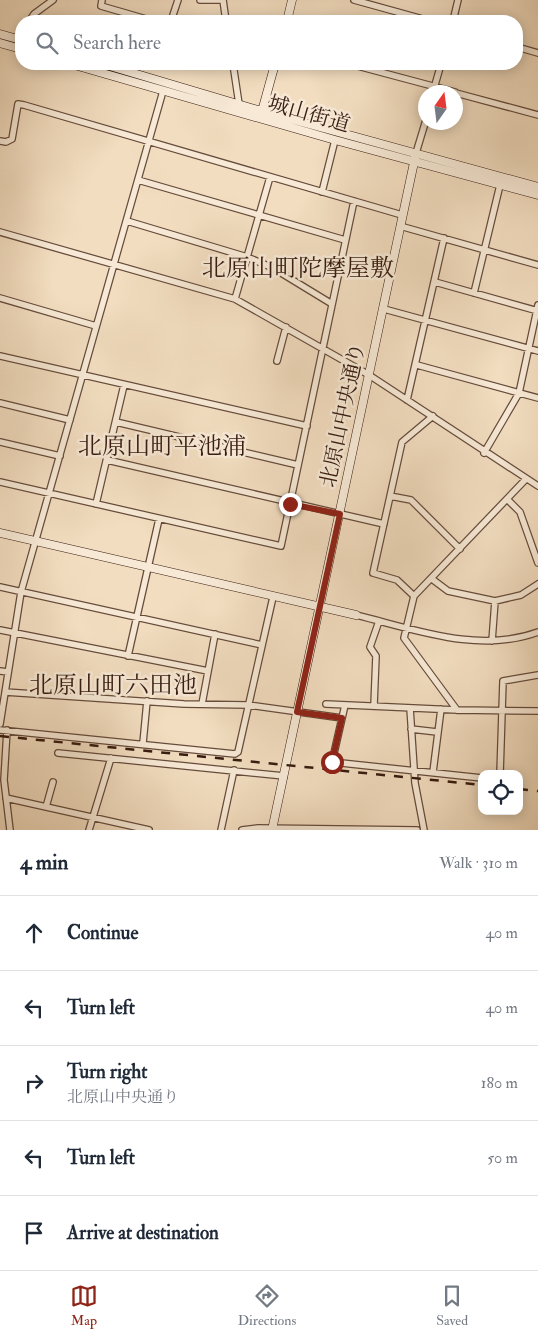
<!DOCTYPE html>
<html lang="en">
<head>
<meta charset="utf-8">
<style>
  body { margin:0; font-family:"IM FELL Double Pica","Noto Serif JP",serif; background:#f6f6f7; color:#1f2937 }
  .controls { position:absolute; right:15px; bottom:15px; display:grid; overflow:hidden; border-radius:10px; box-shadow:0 2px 12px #0003 }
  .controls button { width:45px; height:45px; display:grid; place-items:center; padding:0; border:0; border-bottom:1px solid #e0e1e3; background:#fff; color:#1f2937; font:25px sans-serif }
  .compass { position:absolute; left:418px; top:85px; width:45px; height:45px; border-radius:50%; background:#fff; box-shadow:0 2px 12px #0003; rotate:14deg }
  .stop { position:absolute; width:15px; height:15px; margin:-11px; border:4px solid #8f2418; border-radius:50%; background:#fff }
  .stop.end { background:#8f2418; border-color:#fff; box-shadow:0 1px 5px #0008 }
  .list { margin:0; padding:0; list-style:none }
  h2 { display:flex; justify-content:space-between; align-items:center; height:65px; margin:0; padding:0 20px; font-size:21px }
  h2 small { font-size:16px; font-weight:400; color:#747a83 }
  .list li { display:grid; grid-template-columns:32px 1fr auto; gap:15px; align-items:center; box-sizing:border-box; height:75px; padding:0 20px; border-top:1px solid #e0e1e3 }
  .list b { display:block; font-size:19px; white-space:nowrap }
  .list p { margin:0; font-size:16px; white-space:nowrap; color:#747a83 }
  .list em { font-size:16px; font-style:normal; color:#747a83 }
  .icon { flex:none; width:28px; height:28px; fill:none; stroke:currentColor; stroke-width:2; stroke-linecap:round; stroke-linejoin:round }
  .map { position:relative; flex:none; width:538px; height:830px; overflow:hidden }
  .search { position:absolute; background:#fff; box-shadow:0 2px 12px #0003; left:15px; right:15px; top:15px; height:55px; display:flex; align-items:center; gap:12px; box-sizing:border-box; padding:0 18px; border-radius:20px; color:#747a83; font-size:19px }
  .sheet { height:440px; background:#fff }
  nav { display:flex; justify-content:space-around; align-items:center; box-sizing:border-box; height:70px; border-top:1px solid #e0e1e3; background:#fff; font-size:14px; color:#747a83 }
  nav a { display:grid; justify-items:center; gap:2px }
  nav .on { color:#8f2418 }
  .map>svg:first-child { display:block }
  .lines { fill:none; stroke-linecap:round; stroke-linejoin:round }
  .street-casing { stroke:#664c3c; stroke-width:8 }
  .secondary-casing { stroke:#371b10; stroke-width:9 }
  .street { stroke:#f7e9d6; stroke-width:5.5 }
  .secondary { stroke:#f7e9d6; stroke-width:8 }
  .rail { stroke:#371b10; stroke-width:2.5; stroke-dasharray:9 9; stroke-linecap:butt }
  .route { stroke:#8f2418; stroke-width:6 }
  .labels { text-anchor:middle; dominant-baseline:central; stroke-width:5; stroke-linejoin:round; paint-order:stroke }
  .street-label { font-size:21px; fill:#371b10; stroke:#f7e9d6 }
  .quarter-label { font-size:24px; fill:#371b10; stroke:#f7e9d6 }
</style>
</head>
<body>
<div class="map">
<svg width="538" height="830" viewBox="0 0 538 830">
  <rect width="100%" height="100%" fill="#f2ddc0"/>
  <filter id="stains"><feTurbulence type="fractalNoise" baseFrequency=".004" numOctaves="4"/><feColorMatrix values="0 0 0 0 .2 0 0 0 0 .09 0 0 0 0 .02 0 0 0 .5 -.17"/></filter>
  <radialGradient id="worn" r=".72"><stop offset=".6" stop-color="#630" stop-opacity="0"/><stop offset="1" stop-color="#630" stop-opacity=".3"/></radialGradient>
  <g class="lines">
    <g class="street-casing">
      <path id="street" d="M102 0 101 6 153 21
        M200 0H223
        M223 0 226 21
        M354 0 430 21
        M29 21 34 14 53 0
        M171 21 178 0
        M453 21 458 0
        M517 47 538 53
        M233 64 239 104
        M350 64 455 92
        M433 92 441 64
        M456 93 538 115
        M0 141 6 142 12 139 18 104 24 105 402 215
        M416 153 426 120
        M138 180 345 240
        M322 192 335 140
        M127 221 247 257 273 268 332 304
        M400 226 538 265
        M0 232 235 299 369 375 538 486
        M435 282 538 311
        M474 293 500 185
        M0 298 96 326
        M235 299 270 177
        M384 309 538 351
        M0 356 307 426
        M277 361 286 327
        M417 365 538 398
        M407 400 444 238
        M0 403 70 420
        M433 416 402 442 373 573 397 580 414 596 404 638 457 710
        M116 422 298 465
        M0 442 60 456
        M484 453 519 393 538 305
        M107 460 384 524
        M0 482 281 546 354 201
        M390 496 411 500 460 549
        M508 500 520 512 538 563
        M96 504 124 385
        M432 579 448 591 495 601 521 595 538 584
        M0 587 262 645
        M414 596 526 479
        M356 615C414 629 478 654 538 632
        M0 630 208 671
        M492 641 495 601
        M128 656 159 519
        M0 671 8 672
        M5 692 184 704 248 705 342 718
        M202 704 215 634
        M326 704 457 710 538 711
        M345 705 332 762 482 778
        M374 705 376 656 370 647 379 621
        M410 708 415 783 424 830
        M0 724 21 592 163 91
        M411 729 437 732
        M0 730 235 754 238 752 273 597
        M7 730 4 780 10 830
        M143 743 147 701
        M58 753 284 776
        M433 772 441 709
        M500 774 503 681 538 675
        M6 798 149 830
        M46 807 53 782
        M89 830 111 758
        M221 830 234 770
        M242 830 258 828 417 830"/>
    </g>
    <g class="secondary-casing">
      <path id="secondary" d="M287 21 292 0
        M0 34 21 40
        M0 43 21 49
        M71 64 335 140 538 195
        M103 64 251 108 538 187
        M262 111 275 64
        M0 533 356 615
        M272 830 416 153"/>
    </g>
    <use href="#street" class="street"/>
    <use href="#secondary" class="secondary"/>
    <path class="rail" d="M0 736 482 785
      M519 789 538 791"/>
  </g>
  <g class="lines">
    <path class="route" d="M290 504 340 514 297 712 342 718 332 762"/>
  </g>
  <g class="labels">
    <g class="street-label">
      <text transform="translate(309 114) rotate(16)">城山街道</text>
      <text transform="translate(343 415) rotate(-78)">北原山中央通り</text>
    </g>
    <g class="quarter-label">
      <text x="298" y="268">北原山町陀摩屋敷</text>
      <text x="162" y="446">北原山町平池浦</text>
      <text x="113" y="685">北原山町六田池</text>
    </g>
  </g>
  <rect width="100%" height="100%" filter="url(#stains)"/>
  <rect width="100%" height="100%" fill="url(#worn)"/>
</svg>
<div class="controls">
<button><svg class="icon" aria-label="locate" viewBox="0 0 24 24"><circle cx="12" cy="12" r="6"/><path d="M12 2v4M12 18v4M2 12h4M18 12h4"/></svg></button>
</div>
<svg class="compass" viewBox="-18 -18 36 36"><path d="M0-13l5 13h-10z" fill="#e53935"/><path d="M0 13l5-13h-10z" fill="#747a83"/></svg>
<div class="stop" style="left:332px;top:762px"></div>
<div class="stop end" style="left:290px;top:504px"></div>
<div class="search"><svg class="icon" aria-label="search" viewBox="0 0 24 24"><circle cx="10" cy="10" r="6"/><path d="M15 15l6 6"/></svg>Search here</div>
</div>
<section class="sheet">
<h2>4 min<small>Walk · 310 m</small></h2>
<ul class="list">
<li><svg class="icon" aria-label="ahead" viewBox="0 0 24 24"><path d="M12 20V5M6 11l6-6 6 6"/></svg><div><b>Continue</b></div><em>40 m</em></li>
<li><svg class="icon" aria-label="left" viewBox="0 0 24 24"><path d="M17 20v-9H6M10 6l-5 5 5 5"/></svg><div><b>Turn left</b></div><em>40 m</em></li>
<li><svg class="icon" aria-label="right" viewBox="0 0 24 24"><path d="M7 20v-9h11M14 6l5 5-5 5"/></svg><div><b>Turn right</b><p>北原山中央通り</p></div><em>180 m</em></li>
<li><svg class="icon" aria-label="left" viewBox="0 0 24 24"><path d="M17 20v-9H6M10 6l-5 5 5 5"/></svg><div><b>Turn left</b></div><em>50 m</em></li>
<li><svg class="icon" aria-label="arrive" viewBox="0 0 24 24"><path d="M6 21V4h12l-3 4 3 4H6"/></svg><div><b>Arrive at destination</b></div></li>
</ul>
</section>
<nav>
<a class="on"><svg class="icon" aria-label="map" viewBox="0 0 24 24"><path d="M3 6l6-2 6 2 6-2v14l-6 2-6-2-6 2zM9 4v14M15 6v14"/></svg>Map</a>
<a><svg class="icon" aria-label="directions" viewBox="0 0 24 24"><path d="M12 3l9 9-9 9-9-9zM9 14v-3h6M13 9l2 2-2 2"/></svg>Directions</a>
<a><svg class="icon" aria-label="saved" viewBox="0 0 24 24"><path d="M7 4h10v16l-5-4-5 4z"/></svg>Saved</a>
</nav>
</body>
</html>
